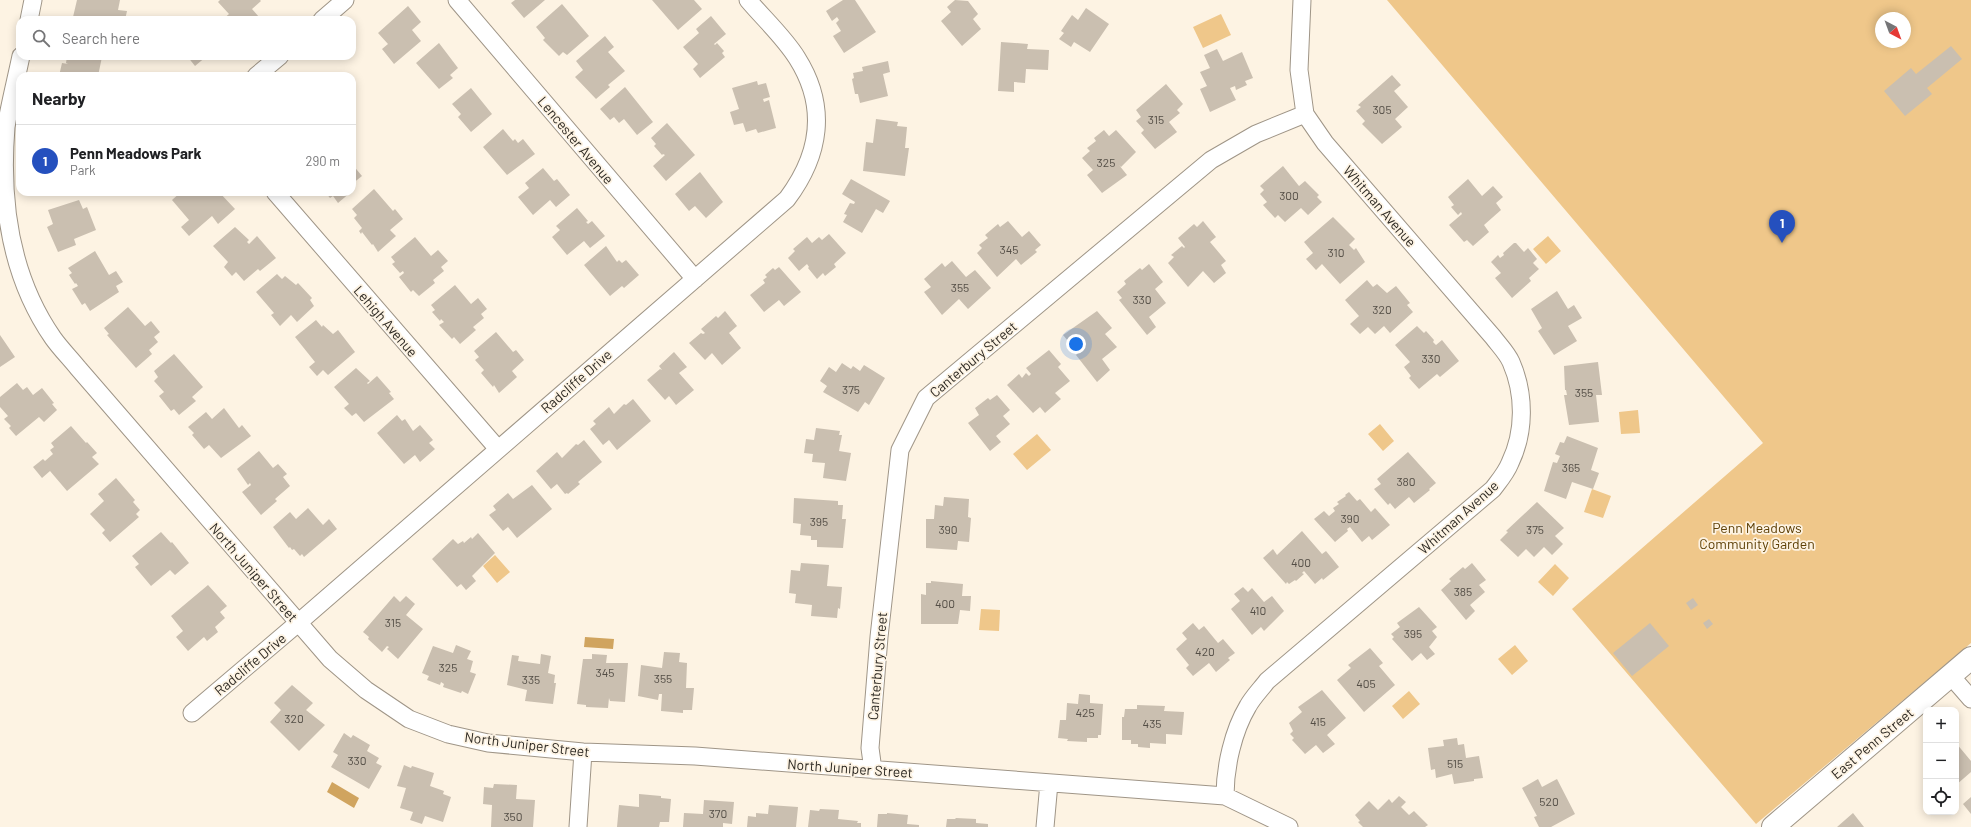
<!DOCTYPE html>
<html lang="en">
<head>
<meta charset="utf-8">
<style>
  body { margin:0; font-family:Barlow,sans-serif; background:#f6f6f6; color:#202124 }
  .controls { position:absolute; right:12px; bottom:12px; display:grid; overflow:hidden; border-radius:8px; box-shadow:0 2px 10px #0003 }
  .controls button { width:36px; height:36px; display:grid; place-items:center; padding:0; border:0; border-bottom:1px solid #e0e0e0; background:#fff; color:#202124; font:20px sans-serif }
  .compass { position:absolute; left:1875px; top:12px; width:36px; height:36px; border-radius:50%; background:#fff; box-shadow:0 2px 10px #0003; rotate:139deg }
  .you { position:absolute; left:1076px; top:344px; width:14px; height:14px; margin:-10px; border:3px solid #fff; border-radius:50%; background:#1a73e8; box-shadow:0 0 0 6px #1a73e833 }
  .badge { display:grid; place-items:center; width:26px; height:26px; border-radius:50%; background:#2550be; color:#fff; font-size:13px; font-weight:700 }
  .pin { position:absolute; translate:-50% -33px; filter:drop-shadow(0 1px 2px #0008) }
  .pin::after { content:''; position:absolute; top:21px; width:14px; height:12px; background:inherit; clip-path:polygon(0 0,100% 0,50% 100%) }
  .list { margin:0; padding:0; list-style:none }
  h2 { display:flex; justify-content:space-between; align-items:center; height:52px; margin:0; padding:0 16px; font-size:17px }
  h2 small { font-size:13px; font-weight:400; color:#757577 }
  .list li { display:grid; grid-template-columns:26px 1fr auto; gap:12px; align-items:center; box-sizing:border-box; height:72px; padding:0 16px; border-top:1px solid #e0e0e0 }
  .list b { display:block; font-size:15px; white-space:nowrap }
  .list p { margin:0; font-size:13px; white-space:nowrap; color:#757577 }
  .list em { font-size:13px; font-style:normal; color:#757577 }
  .icon { flex:none; width:22px; height:22px; fill:none; stroke:currentColor; stroke-width:2; stroke-linecap:round; stroke-linejoin:round }
  .map { position:relative; flex:none; width:1971px; height:827px; overflow:hidden }
  .search { position:absolute; background:#fff; box-shadow:0 2px 10px #0003; left:16px; top:16px; width:340px; height:44px; display:flex; align-items:center; gap:10px; box-sizing:border-box; padding:0 14px; border-radius:12px; color:#757577; font-size:15px }
  .panel { position:absolute; background:#fff; box-shadow:0 2px 10px #0003; left:16px; top:72px; width:340px; height:124px; border-radius:12px }
  .map>svg:first-child { display:block }
  .green { fill:#efc78a; fill-rule:evenodd }
  .water { fill:#d0a45f }
  .building { fill:#cabfb0 }
  .lines { fill:none; stroke-linecap:round; stroke-linejoin:round }
  .street-casing { stroke:#9f9587; stroke-width:19 }
  .secondary-casing { stroke:#9f9587; stroke-width:24 }
  .street { stroke:#fff; stroke-width:17 }
  .secondary { stroke:#fff; stroke-width:22 }
  .labels { text-anchor:middle; dominant-baseline:central; stroke-width:3.5; stroke-linejoin:round; paint-order:stroke }
  .number-label { font-size:12px; fill:#544e46 }
  .street-label { font-size:14px; fill:#2d2923; stroke:#fdf3e3 }
  .park-label { font-size:14px; fill:#5d3f05; stroke:#fdf3e3 }
</style>
</head>
<body>
<div class="map">
<svg width="1971" height="827" viewBox="0 0 1971 827">
  <rect width="100%" height="100%" fill="#fdf3e3"/>
  <path class="green" d="M1387 0H1971V643L1756 824 1572 609 1763 443ZM1881 18H1905V42H1881Z
    M1221 14 1231 35 1203 48 1193 27Z
    M1548 236 1561 251 1546 264 1533 249Z
    M1638 410 1640 433 1621 434 1619 412Z
    M1380 424 1394 441 1383 451 1368 434Z
    M1037 434 1051 450 1027 470 1013 454Z
    M1592 489 1611 496 1603 518 1584 512Z
    M495 555 510 572 497 583 483 566Z
    M1555 564 1569 578 1553 596 1538 582Z
    M981 609 1000 610 999 631 979 630Z
    M1515 645 1528 661 1512 675 1498 659Z
    M1409 691 1420 704 1403 719 1392 706Z"/>
  <path class="water" d="M585 637 614 639 613 649 584 647Z
    M332 782 359 798 354 808 327 792Z"/>
  <path class="building" d="M77 0H120L118 10 127 11 125 20H74L75 18 73 17Z
    M220 0H260L261 1 252 9 259 17 255 20H222L229 14 218 2Z
    M515 0H545L524 18 511 3Z
    M652 0H694L702 9 678 30Z
    M843 0H855L876 32 844 53 833 36 841 31 836 23 839 20 837 17 832 21 826 11Z
    M955 0 968 1 978 14 973 19 981 29 962 46 941 21 951 12 947 7Z
    M562 4 589 36 567 55 563 52 559 56 543 40 545 38 536 27Z
    M408 6 421 22 412 30 421 41 394 64 382 49 388 44 378 33Z
    M1086 8 1109 24 1090 52 1074 42 1071 47 1059 39 1064 33 1061 31 1072 15 1078 20Z
    M711 16 726 34 714 44 715 45 717 43 724 51 722 53 725 57 700 78 693 69 698 64 683 47 699 33 696 29Z
    M605 36 614 47 608 52 625 71 608 85 610 87 596 99 575 77 583 70 576 61Z
    M1001 42 1028 44 1027 49 1049 50 1048 70 1026 69 1025 83 1014 82V92L998 91Z
    M439 43 458 68 450 75 453 78 439 89 416 63Z
    M1951 46 1962 59 1927 88 1932 94 1905 116 1884 91 1911 68 1916 74Z
    M1217 49 1223 61 1242 52 1253 78 1245 81 1247 85 1236 90 1235 86 1230 88 1236 100 1210 112 1200 89 1207 86 1200 72 1210 68 1204 55Z
    M67 56 102 57 98 76H59L62 63 68 64 66 63Z
    M187 56H207L195 66Z
    M888 61 890 72 883 74 888 96 860 103 858 94H855L852 79 854 78 853 73 863 71 862 67Z
    M1392 75 1401 85 1394 91 1408 107 1395 119 1402 127 1382 144 1362 124 1365 121 1356 111 1361 107 1358 105Z
    M757 81 758 85 766 83 770 97 763 99 764 102 769 100 776 128 758 133 756 129 746 132 743 123 734 125 730 112 739 109 732 88Z
    M1166 84 1183 104 1177 110 1180 113 1169 122 1177 132 1155 149 1141 133 1144 130 1136 121 1141 117 1136 110Z
    M625 87 653 122 637 135 624 119 619 123 614 117 610 120 600 109Z
    M471 88 492 114 471 132 458 117 461 114 452 104Z
    M876 119 898 122 897 126 907 127 905 148H909L905 176 863 171 866 142 873 143Z
    M667 123 695 155 666 181 653 166 665 155 663 154 662 155 654 146 656 144 651 138Z
    M503 129 513 141 515 139 518 143 523 139 535 154 507 175 483 147Z
    M1104 130 1109 136 1116 130 1136 152 1121 167 1119 165 1127 175 1102 193 1087 175 1093 170 1082 158 1090 151 1087 148 1096 141 1094 138Z
    M352 164 362 176 352 184 355 188 352 191Z
    M1283 166 1299 186 1305 181 1319 195 1317 197 1322 202 1308 215 1301 208 1285 222 1278 215 1275 218 1263 205 1267 202 1260 194 1264 190 1260 186Z
    M543 168 554 181 557 179 570 195 556 207 550 200 533 215 518 197 529 188 525 183Z
    M700 172 723 202 706 218 695 206 689 211 675 194Z
    M851 179 890 201 883 213 876 209 862 233 843 222 847 215 844 214 850 203 854 204 855 202 842 194Z
    M1468 179 1482 196 1493 186 1503 197 1496 203 1501 210 1484 225 1489 232 1473 246 1467 240 1464 242 1449 225 1462 214 1461 212 1458 215 1451 207 1454 205 1448 197Z
    M374 189 393 211 395 209 403 219 390 230 396 236 378 252 373 244 372 245 362 232 361 234 359 231 362 228 354 218 357 215 352 209Z
    M181 192H203L206 196 210 192H219L235 209 218 224 212 216 189 236 181 227 189 220 172 200Z
    M325 192H351L338 203 333 196 330 198Z
    M79 200 83 209 87 207 96 230 74 239 76 245 58 252 47 227 53 224 48 210Z
    M577 208 588 221 586 222 588 224 592 221 605 236 590 248 584 241 567 255 552 237 560 230 556 226Z
    M1333 217 1355 239 1349 245 1354 250 1356 248 1365 262 1340 284 1322 264 1316 270 1306 259 1313 253 1304 242Z
    M1008 221 1022 237 1029 231 1041 245 1035 250 1037 252 1021 265 1016 259 997 277 977 253 982 248 979 245 988 238 985 235 998 224 1000 227Z
    M1203 221 1216 237 1210 242 1226 261 1221 265 1226 273 1214 283 1203 271 1188 287 1168 263 1174 257 1171 255 1182 246 1184 248 1185 247 1178 238 1194 224 1197 227Z
    M235 227 249 240 247 242 249 244 257 236 276 258 260 271 258 269 244 281 236 272 232 276 224 267 228 262 213 246Z
    M829 234 846 253 834 264 836 267 825 276 823 273 817 279 808 268 809 267 807 264 799 271 788 258 795 251 793 249 807 237 812 243 819 237 822 240Z
    M415 237 431 256 438 250 448 261 441 267 444 271 433 280 435 283 419 296 413 290 411 292 399 277 404 273 403 271 400 273 392 264 395 262 391 257Z
    M1514 243H1516L1524 252 1528 248 1537 259 1533 263 1539 269 1529 278 1531 281 1512 298 1495 278 1501 273 1491 262 1498 255 1500 258 1504 255 1503 253Z
    M606 246 617 262 619 260 622 263 626 260 639 275 624 288 622 286 610 296 584 265Z
    M95 251 109 275 116 271 123 282 116 286 119 292 90 311 85 303 82 305 72 289 78 286 76 283 75 284 69 275 72 273 68 268Z
    M952 261 966 277 975 270 991 288 968 309 959 299 942 315 924 292 931 287 924 279 942 263 945 267Z
    M1149 264 1163 282 1155 289 1166 303 1149 317 1156 327 1147 335 1119 300 1122 298 1117 292 1126 284 1124 281 1140 268 1142 270Z
    M779 267 801 292 784 306 779 300 764 312 750 295 765 283 763 280 767 277 765 275 773 268 775 270Z
    M277 274 282 279 285 276 296 285 298 283 312 298 310 300 314 306 297 322 291 315 280 326 271 315 274 313 256 292Z
    M1367 280 1373 287 1377 284 1387 293 1396 286 1410 303 1407 305 1413 312 1390 333 1384 326 1375 334 1368 327 1360 334 1350 324 1359 316 1345 300Z
    M455 285 471 304 478 298 487 309 481 314 484 318 473 327 476 330 460 344 454 337 452 339 439 325 444 322 441 319 440 321 432 312 435 310 431 305Z
    M1557 291 1568 309 1574 305 1582 318 1568 326 1577 341 1554 355 1538 331 1542 328 1531 309Z
    M128 307 145 326 151 321 160 332 154 337 158 342 149 350 152 354 136 368 107 335 109 334 104 328Z
    M725 311 737 326 729 333 741 348 722 365 712 353 705 360 689 343 701 333 703 334 705 333 701 329 716 316 718 318Z
    M1097 311 1112 328 1105 334 1117 347 1102 359 1110 370 1097 382 1076 355 1078 353 1063 335Z
    M316 320 322 327 323 325 333 334 338 330 355 352 328 375 323 370 317 376 309 367 315 362 295 337Z
    M1417 326 1424 333 1426 331 1434 340 1433 342 1436 345 1442 340 1459 361 1440 377 1437 374 1419 389 1409 378 1411 376 1404 367 1410 362 1395 345Z
    M496 332 513 352 516 350 524 360 512 371 517 377 499 393 494 385 493 387 481 373 484 370 475 360 479 357 474 351Z
    M0 335 15 357 0 367Z
    M1049 350 1061 364 1058 367 1070 381 1055 393 1061 399 1045 413 1040 407 1033 413 1007 385 1019 374 1022 378 1026 373 1029 376 1031 374 1026 368Z
    M674 352 687 367 679 373 694 390 676 405 669 396 665 400 647 380 660 369 662 370 659 366Z
    M174 354 203 387 192 397 196 401 179 415 174 409 171 411 159 396 164 392 154 381 158 377 154 371Z
    M1598 362 1602 395H1596L1599 422 1569 425 1564 395H1567L1566 390H1565L1564 366Z
    M842 363 851 369 853 366 860 371 864 365 885 378 869 405 865 402 858 412 823 392 827 386 820 381 829 367 836 372Z
    M356 368 370 381 367 383 368 384 377 376 391 392 389 393 394 399 364 422 356 413 352 416 344 408 349 404 334 387Z
    M17 383 23 390 27 387 33 395 42 388 54 403 52 404 57 410 44 422 39 417 16 436 9 428 11 426 4 419 8 416 0 407V397Z
    M997 395 1010 410 1003 416 1010 424 996 436 1001 442 990 451 968 423 979 415 975 408 988 398 990 400Z
    M633 399 651 421 617 450 609 440 603 445 590 429 596 424 593 421 609 407 614 414 624 404 626 405Z
    M224 408 239 428 242 425 251 436 221 458 209 445 204 449 192 435 194 433 188 427 206 412 212 419Z
    M397 415 402 421 405 419 413 431 420 425 433 440 429 443 435 449 420 462 415 455 404 464 377 433Z
    M71 426 86 443 87 442 97 453 92 457 99 464 67 491 50 471 42 478 33 467 43 459 45 461 53 454 50 450 54 447 51 443Z
    M816 428 840 431 839 435H842L839 451 851 453 846 481 823 478 825 463 812 462 813 454 804 453 806 439 814 440Z
    M1567 436 1598 448 1591 470 1599 473 1593 489 1572 482 1566 499 1544 491 1553 462 1557 463 1560 456 1555 454 1560 442 1564 443Z
    M584 440 602 462 578 482 580 484 568 494 567 493 565 494 557 484 551 489 536 471 557 452 562 458 576 444 578 445Z
    M259 451 273 468 278 464 287 474 283 477 290 486 275 499 277 501 261 515 242 492 251 485 250 483 248 485 237 469Z
    M1408 452 1436 483 1429 489 1430 490 1414 503 1409 497 1395 509 1390 503 1388 505 1374 489 1381 484 1377 479Z
    M116 478 135 500 133 502 140 510 136 514 139 517 110 542 102 533 105 530 90 514 104 501 98 494Z
    M532 485 552 509 517 538 508 527 503 531 489 515 496 510 493 506 508 493 513 499Z
    M1349 492 1357 501 1360 499 1371 512 1375 508 1390 525 1372 540 1369 536 1362 542 1350 527 1347 529 1348 531 1335 542 1314 519 1324 511 1329 516 1335 511 1333 508 1339 504 1337 502 1346 496 1345 495Z
    M944 497 969 499 968 517 971 518 969 542 958 541 957 550 926 548V519H934L935 505 943 506Z
    M794 498 838 501V505H843L842 519H846L843 548 817 547V540H811V536L800 535 801 524 793 523Z
    M1537 502 1564 528 1555 536 1563 544 1552 555 1544 547 1534 557 1526 549 1518 557 1500 540 1508 532 1506 531Z
    M308 508 323 525 329 519 337 529 304 557 302 554 300 556 294 549 292 550 290 547 289 548 273 527 290 512 296 519Z
    M1302 531 1322 554 1326 551 1339 567 1323 580 1322 578 1315 584 1304 571 1302 573 1304 574 1296 581 1295 580 1289 584 1287 582 1286 584 1263 558 1273 549 1277 555Z
    M161 532 171 543 172 542 189 563 175 575 170 570 151 586 135 567 139 564 132 556Z
    M478 533 495 553 472 576 476 581 466 590 461 584 457 587 432 559 453 539 458 544 463 541 464 543 471 537 472 539Z
    M801 563 829 565 827 586 842 587 840 609 838 608 837 618 811 616 812 605 795 603 796 594 789 593 791 570 800 571Z
    M1472 563 1486 580 1479 585 1485 592 1470 605 1475 611 1466 620 1441 590 1451 581 1449 579 1463 567 1465 569Z
    M931 581 963 584 962 596H971L970 611 960 610 958 624H921V594L926 595V583H931Z
    M208 585 227 606 220 612 225 618 215 627 218 632 207 641 204 637 188 651 176 637 183 631 171 616Z
    M1243 587 1248 592 1252 588 1264 602 1272 596 1284 611 1264 631 1261 627 1252 635 1231 609 1240 601 1234 594Z
    M394 596 400 602 406 596 415 604 406 615 423 629 398 659 387 649 389 647 387 646 382 652 368 639 369 637 363 632Z
    M1693 598 1698 605 1691 610 1686 603Z
    M1419 607 1437 627 1432 631 1437 637 1429 647 1435 654 1427 660 1421 653 1412 661 1392 639 1394 637 1391 634 1400 627 1397 623Z
    M1709 619 1713 624 1707 629 1703 623Z
    M1193 623 1199 630 1204 626 1218 643 1223 639 1235 653 1228 658 1230 660 1216 672 1209 663 1193 676 1186 668 1189 665 1176 649 1187 639 1182 633Z
    M1650 623 1669 646 1632 676 1613 653Z
    M456 645 471 651 467 659 473 661 470 672 476 674 468 694 462 691 461 693 443 687 444 684 441 682 440 685 427 680 429 676 422 673 433 646 453 653Z
    M1370 648 1383 663 1379 666 1395 685 1364 712 1337 680 1351 668 1348 665Z
    M664 652 680 653 679 662 687 663 686 688H694L692 710H683V713L661 711 662 694H659L658 700 638 696 641 665 662 668Z
    M541 654 551 656 548 673 555 675 554 683H556L553 704 525 701 527 690 507 685 512 655 519 656 518 661 540 664Z
    M592 654 607 655 606 663H628L625 702 610 701 609 698 608 708 586 707V705L577 704 583 659H592Z
    M292 685 313 703 306 710 325 725 299 751 270 722 281 710 274 703Z
    M1322 690 1346 718 1327 735 1335 744 1323 753 1316 745 1305 754 1292 740 1294 738 1290 734 1293 731 1289 723 1302 712 1298 707Z
    M1079 694 1090 695V703L1103 704 1101 735H1098V738H1087V742L1067 741 1068 739 1058 738 1060 720H1066L1067 703 1078 704Z
    M1137 705 1165 706 1164 711 1184 712 1182 735 1166 734V744L1150 743V748L1138 747V744H1131V740H1122V717H1124L1125 709H1137Z
    M344 733 351 738 353 735 370 745 367 751 379 758 376 763 382 766 369 789 331 767 338 755 333 752Z
    M1457 738 1458 745 1464 744 1466 758 1479 756 1483 778 1474 779V781L1454 784 1452 774 1436 778 1435 769 1431 770 1428 748 1444 746 1443 740Z
    M1956 743 1971 761V772L1956 785Z
    M404 765 411 768 412 766 434 773 430 786 444 791 443 794 451 797 443 822 425 816 422 824 410 820 413 812 400 808 406 788 397 786Z
    M1538 779 1542 787 1557 779 1575 814 1551 827H1539L1534 817 1537 816 1522 788Z
    M494 784 517 785 516 799 535 800 533 827H491L492 805 483 804 484 787 493 788Z
    M639 794 661 796V798L671 799 669 822H660L659 827H617L619 805 639 807Z
    M1399 796 1406 802 1401 807 1409 815 1414 811 1428 825 1425 827H1363L1358 822 1360 821 1355 815 1369 801 1378 810 1389 799 1392 803Z
    M1971 797V814L1963 804Z
    M704 800 734 802 732 824 723 823V827H683L684 813 703 814Z
    M769 805 798 807 796 827H747L748 816 756 817V813L768 814Z
    M820 809 839 810 838 819 858 821 857 823H861V827H808L810 810 819 811Z
    M887 813 908 815 907 824 919 825V827H877L878 814H887Z
    M1853 813 1864 827H1837Z
    M956 818 976 819V823L988 824V827H946L947 819H955Z"/>
  <g class="lines">
    <g class="street-casing">
      <path id="street" d="M457 0 695 279
        M29 20 33 0
        M322 20 345 0
        M21 56C16 80 10 103 6 127 0 201 10 276 53 338 60 348 70 358 78 368L330 659 366 690 409 719 448 734 488 743 583 752 695 756 1225 796 1289 827
        M256 76 280 56
        M275 192 498 449
        M1951 676 1971 699
        M192 713 298 623 787 199C820 155 828 107 797 58 784 37 764 19 748 0
        M873 770 870 748 879 637 900 450 926 398 1211 160 1256 134 1305 114
        M1225 796C1225 767 1233 731 1248 706 1253 697 1261 689 1267 681L1493 489C1499 481 1506 473 1510 463 1525 432 1525 394 1511 362 1507 353 1499 345 1493 337L1325 143 1305 114 1299 70 1302 0
        M578 827 583 752
        M1045 827 1049 783"/>
    </g>
    <g class="secondary-casing">
      <path id="secondary" d="M1773 827 1971 658"/>
    </g>
    <use href="#street" class="street"/>
    <use href="#secondary" class="secondary"/>
  </g>
  <g class="labels">
    <g class="number-label">
      <text x="1382" y="109">305</text>
      <text x="1156" y="119">315</text>
      <text x="1106" y="162">325</text>
      <text x="1289" y="195">300</text>
      <text x="1009" y="249">345</text>
      <text x="1336" y="252">310</text>
      <text x="960" y="287">355</text>
      <text x="1142" y="299">330</text>
      <text x="1382" y="309">320</text>
      <text x="1431" y="358">330</text>
      <text x="851" y="389">375</text>
      <text x="1584" y="392">355</text>
      <text x="1571" y="467">365</text>
      <text x="1406" y="481">380</text>
      <text x="1350" y="518">390</text>
      <text x="819" y="521">395</text>
      <text x="948" y="529">390</text>
      <text x="1535" y="529">375</text>
      <text x="1301" y="562">400</text>
      <text x="1463" y="591">385</text>
      <text x="945" y="603">400</text>
      <text x="1258" y="610">410</text>
      <text x="393" y="622">315</text>
      <text x="1413" y="633">395</text>
      <text x="1205" y="651">420</text>
      <text x="448" y="667">325</text>
      <text x="605" y="672">345</text>
      <text x="663" y="678">355</text>
      <text x="531" y="679">335</text>
      <text x="1366" y="683">405</text>
      <text x="1085" y="712">425</text>
      <text x="294" y="718">320</text>
      <text x="1318" y="721">415</text>
      <text x="1152" y="723">435</text>
      <text x="357" y="760">330</text>
      <text x="1455" y="763">515</text>
      <text x="1549" y="801">520</text>
      <text x="718" y="813">370</text>
      <text x="513" y="816">350</text>
    </g>
    <g class="street-label">
      <text transform="translate(576 140) rotate(50)">Lencester Avenue</text>
      <text transform="translate(1380 206) rotate(49)">Whitman Avenue</text>
      <text transform="translate(386 321) rotate(49)">Lehigh Avenue</text>
      <text transform="translate(973 359) rotate(-40)">Canterbury Street</text>
      <text transform="translate(576 381) rotate(-41)">Radcliffe Drive</text>
      <text transform="translate(1458 517) rotate(-42)">Whitman Avenue</text>
      <text transform="translate(254 572) rotate(49)">North Juniper Street</text>
      <text transform="translate(250 664) rotate(-40)">Radcliffe Drive</text>
      <text transform="translate(877 666) rotate(-85)">Canterbury Street</text>
      <text transform="translate(1872 743) rotate(-40)">East Penn Street</text>
      <text transform="translate(527 744) rotate(7)">North Juniper Street</text>
      <text transform="translate(850 768) rotate(4)">North Juniper Street</text>
    </g>
    <g class="park-label">
      <text x="1757" y="527">Penn Meadows<tspan x="1757" dy="16">Community Garden</tspan></text>
    </g>
  </g>
</svg>
<div class="controls">
<button>+</button>
<button>−</button>
<button><svg class="icon" aria-label="locate" viewBox="0 0 24 24"><circle cx="12" cy="12" r="6"/><path d="M12 2v4M12 18v4M2 12h4M18 12h4"/></svg></button>
</div>
<svg class="compass" viewBox="-18 -18 36 36"><path d="M0-13l5 13h-10z" fill="#e53935"/><path d="M0 13l5-13h-10z" fill="#757577"/></svg>
<div class="you"></div>
<div class="pin badge" style="left:1782px;top:243px">1</div>
<div class="search"><svg class="icon" aria-label="search" viewBox="0 0 24 24"><circle cx="10" cy="10" r="6"/><path d="M15 15l6 6"/></svg>Search here</div>
<section class="panel">
<h2>Nearby<small></small></h2>
<ul class="list">
<li><span class="badge">1</span><div><b>Penn Meadows Park</b><p>Park</p></div><em>290 m</em></li>
</ul>
</section>
</div>
</body>
</html>
